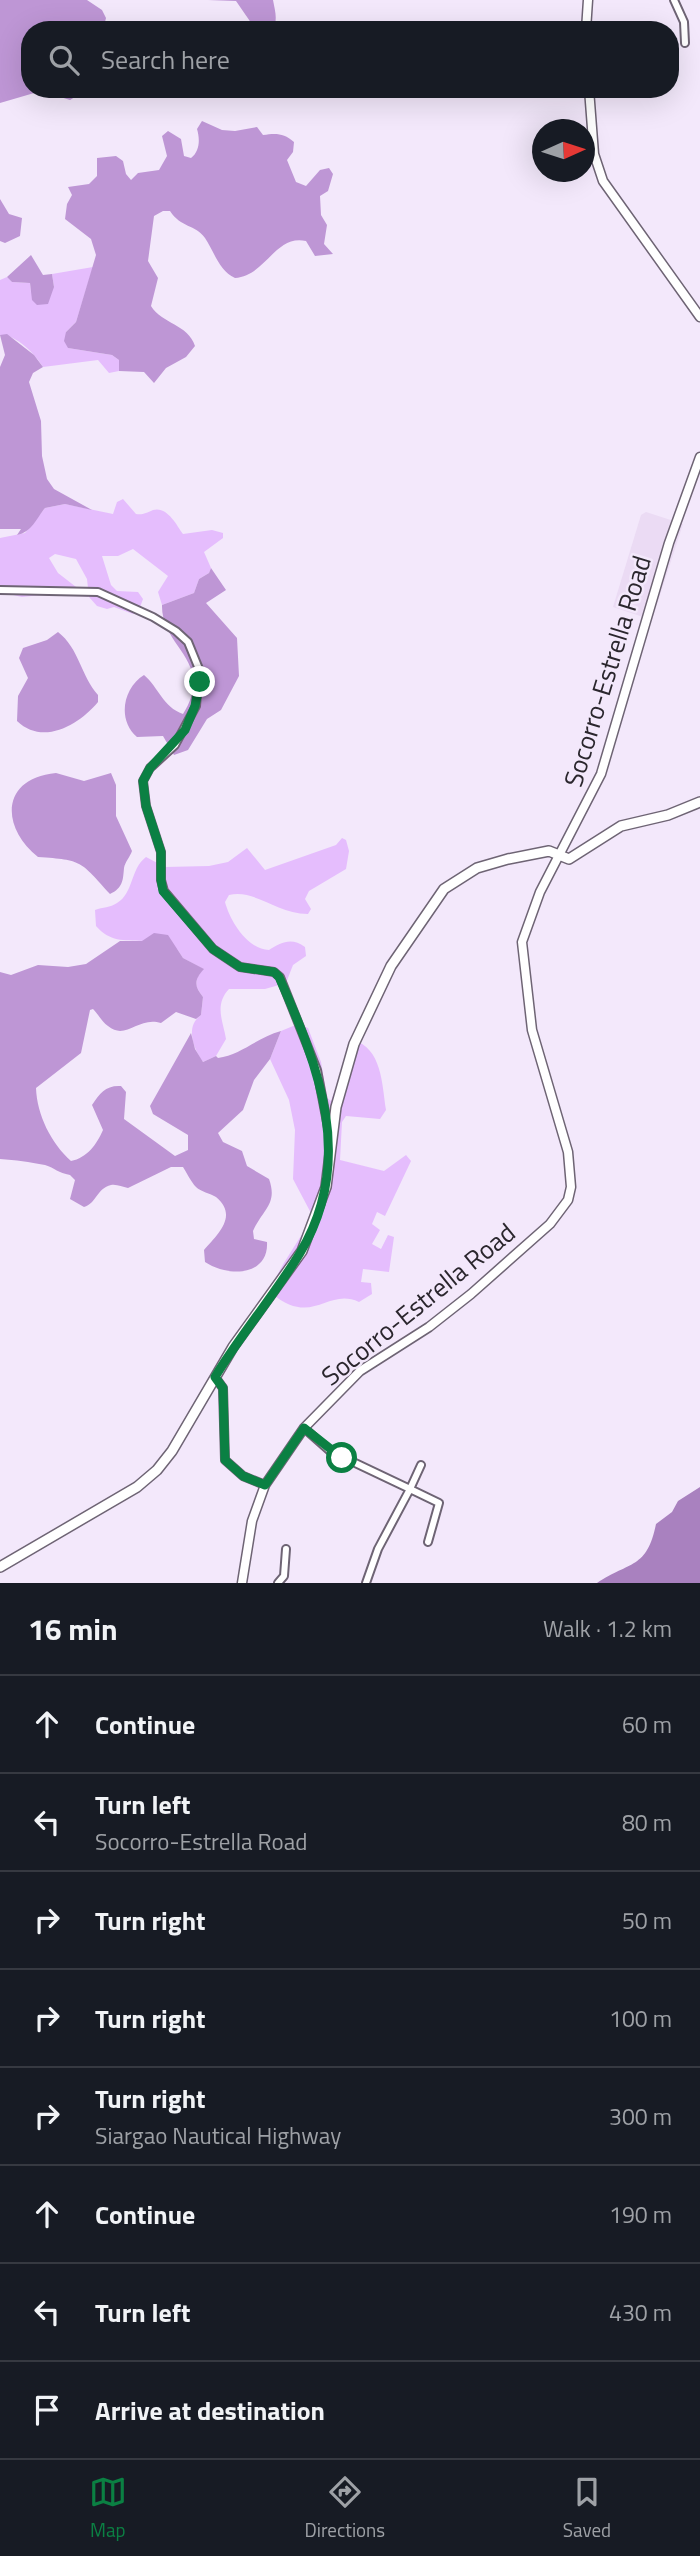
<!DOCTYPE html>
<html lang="en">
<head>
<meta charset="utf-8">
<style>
  body { margin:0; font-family:"Titillium Web",sans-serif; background:#242831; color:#f1f3f6 }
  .compass { position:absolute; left:532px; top:119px; width:63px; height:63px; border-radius:50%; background:#171b24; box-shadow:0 7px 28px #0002; rotate:87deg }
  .stop { position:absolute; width:21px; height:21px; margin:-16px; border:5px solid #0b8043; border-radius:50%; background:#fff }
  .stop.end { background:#0b8043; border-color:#fff; box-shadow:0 2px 7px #0008 }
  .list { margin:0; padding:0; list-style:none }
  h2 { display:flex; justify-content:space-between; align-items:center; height:91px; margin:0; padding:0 28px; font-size:30px }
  h2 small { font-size:23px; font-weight:400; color:#9ea1a6 }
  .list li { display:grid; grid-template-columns:46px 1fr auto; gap:21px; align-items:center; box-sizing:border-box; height:98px; padding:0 28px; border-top:2px solid #363941 }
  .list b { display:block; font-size:26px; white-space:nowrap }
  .list p { margin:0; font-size:23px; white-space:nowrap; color:#9ea1a6 }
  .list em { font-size:23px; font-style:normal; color:#9ea1a6 }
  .icon { flex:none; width:38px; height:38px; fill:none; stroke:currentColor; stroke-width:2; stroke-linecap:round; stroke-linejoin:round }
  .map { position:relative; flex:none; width:700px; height:1583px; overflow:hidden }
  .search { position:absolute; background:#171b24; box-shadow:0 7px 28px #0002; left:21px; right:21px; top:21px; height:77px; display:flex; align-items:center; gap:18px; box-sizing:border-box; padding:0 24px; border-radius:28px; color:#9ea1a6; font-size:26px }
  .sheet { height:875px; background:#171b24 }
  nav { display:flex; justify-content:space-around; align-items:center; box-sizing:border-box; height:98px; border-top:2px solid #363941; background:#171b24; font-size:19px; color:#9ea1a6 }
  nav a { display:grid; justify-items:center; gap:4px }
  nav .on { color:#0b8043 }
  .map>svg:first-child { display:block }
  .built { fill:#ebdbf4 }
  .green { fill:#e5bdfd; fill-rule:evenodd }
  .forest { fill:#be96d5 }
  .water { fill:#a981bf }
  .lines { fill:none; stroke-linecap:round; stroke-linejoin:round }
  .minor-casing { stroke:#6e6474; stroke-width:10 }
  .tertiary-casing { stroke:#6e6474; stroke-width:11 }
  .secondary-casing { stroke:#6e6474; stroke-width:12 }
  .minor { stroke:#fff; stroke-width:6 }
  .tertiary { stroke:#fff; stroke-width:8 }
  .secondary { stroke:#fff; stroke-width:9 }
  .route { stroke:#0b8043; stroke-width:9 }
  .labels { text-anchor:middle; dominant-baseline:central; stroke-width:5; stroke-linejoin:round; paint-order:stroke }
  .street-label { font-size:26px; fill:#2a262d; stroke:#f3e8fb }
</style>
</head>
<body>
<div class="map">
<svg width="700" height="1583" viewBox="0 0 700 1583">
  <rect width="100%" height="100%" fill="#f3e8fb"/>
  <path class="built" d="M646 512 683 524 652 620 613 607 641 515Z"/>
  <path class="green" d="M93 267 76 322 66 332 68 348 112 355 119 360V371L109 373 98 360 43 367C35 354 16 334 0 335V280L7 277 12 282 30 283 31 292 54 287 52 274Z
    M123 499 136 514C143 515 146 513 153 510 167 506 176 524 183 534L212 530 223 533V538L204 552 211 568 209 573 199 579 194 593 162 605 158 592 168 576 133 549 118 556H102L111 585 117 591 138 592 143 599 139 610 133 614 114 607 107 609 97 606 89 597 59 593 22 597 0 592V538L25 533 45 508 65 504 113 514 117 502ZM55 554 76 559 87 579 89 597 58 573 49 558Z
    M342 838 346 840 349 851 346 869 309 891 305 899 311 909 308 914C275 913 255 889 229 895L225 902C230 921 247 949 269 950 281 942 292 937 305 947L306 956 293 965 286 983 265 989H229C214 1005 223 1021 226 1039L216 1056 203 1062C193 1049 185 1026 201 1015L203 997C194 986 194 980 203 969L183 958 177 949C166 947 154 942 143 941 123 940 110 942 96 926L95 910C103 907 110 908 117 903 134 893 130 869 146 857L165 867 209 866 228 862 247 848 265 870 336 845Z
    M298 1024 308 1028 321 1062 327 1098 331 1101 353 1040C382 1048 382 1084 386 1110L380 1119 346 1116 342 1122 340 1160 384 1171 406 1155 411 1161 385 1216 377 1212 372 1224 380 1230 372 1244 381 1249 388 1235 394 1237 389 1272 363 1269 361 1282 371 1283 372 1294 359 1302C327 1287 313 1328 271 1293 273 1273 303 1238 312 1215L293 1179 295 1130 289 1100 270 1059 281 1031Z"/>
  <path class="forest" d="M0 0H87L102 10 106 18 103 30H30V89H88L70 100 41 91 0 103Z
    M208 0H273C275 11 278 19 273 30H256L236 1Z
    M202 121 222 130 235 131 257 127 263 135C276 133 284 133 294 142L293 152 287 160 296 182 306 186 320 170 329 168 333 174 328 191 320 196 321 215 327 225 324 244 333 254 315 256 306 241C275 234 266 276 235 278 219 271 214 251 205 238 195 224 181 228 170 211H163L154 216 148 261 158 278 151 306C162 324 188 324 195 346L186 357 166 368 154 383 144 372 119 371V360L112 355 68 348 64 341 66 332 76 322 96 255 91 239 65 219 67 204 72 195 68 187 89 184 97 176V158L116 156 123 161 126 174 131 180 138 173 159 170 167 156 162 136 168 131 181 139 184 156 191 158C200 151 200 139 197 129Z
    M0 199 9 214 22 218 20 236 5 243 0 241Z
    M31 255 43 275 52 274 54 287 48 304 37 305 32 300 30 283 12 282 7 277Z
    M7 334 34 355 43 367 33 373 29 382 41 421 42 456 47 479 54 489 92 510 65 504 45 508C36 519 32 532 17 535L21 529H0V367L5 355 0 335Z
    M211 568 226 590 206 603 237 638 239 676 221 710 207 719 188 750 174 755 163 736 137 737C117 720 123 688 144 675 159 688 163 707 183 714 216 661 161 648 162 605L194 593 199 579 209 573Z
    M58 632C79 648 81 676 98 695V702C79 725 43 746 17 721L18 696 28 678 19 658 23 648 47 640Z
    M56 773 84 781 111 773 116 785V816L132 851C130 857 125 862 124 868 123 880 123 888 110 894 80 861 83 860 38 857 0 827 1 778 56 773Z
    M154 933 168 935 183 958 204 969C194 980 194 986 203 997L201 1015 196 1019 176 1012 161 1023C138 1016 126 1041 108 1026 102 1022 98 1014 93 1009L90 1010 81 1053 36 1088C37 1115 51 1143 71 1161 87 1158 97 1144 103 1130L92 1105C100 1093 106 1085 121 1086L126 1092 124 1119 175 1156 188 1150V1135L153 1114 150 1106 191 1033 195 1049 203 1062 216 1056 218 1058C241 1055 258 1037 281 1031L270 1059 254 1080 243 1110 218 1133 223 1142 242 1151 247 1166 269 1179C278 1204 263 1209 253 1231L254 1239 267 1242C269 1277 227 1277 205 1262L204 1250C217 1235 239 1216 216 1197 210 1193 201 1192 196 1187 191 1182 187 1173 183 1167H171L128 1188C122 1187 117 1184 111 1185 97 1188 96 1204 84 1207L70 1199 75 1180 70 1175C58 1173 55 1168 45 1165 29 1162 16 1160 0 1159V972L11 975 38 965 68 967 86 964 120 941H142Z"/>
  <path class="water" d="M700 1487V1583H597C630 1561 647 1569 656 1524L672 1512 678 1501Z"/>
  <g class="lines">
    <g class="minor-casing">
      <path id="minor" d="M674 0 684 22 685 43
        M0 590 98 592 153 617 176 631 188 642 199 669 196 706 175 745 150 768 143 781 146 806 161 852V880L164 891 213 949 240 967 274 972 280 977 317 1070 330 1138
        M215 1377 223 1388 225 1460 243 1476 265 1485
        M304 1428 330 1451 410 1489 421 1465
        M278 1583 284 1576 286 1549
        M366 1583 378 1549 410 1489 439 1503 428 1542"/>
    </g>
    <g class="tertiary-casing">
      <path id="tertiary" d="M586 30 588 0
        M589 89 594 154 603 181 700 317
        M242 1583 252 1521 265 1485 304 1428 360 1371 429 1327 471 1294 550 1224 568 1200 571 1187 568 1152 532 1030 522 942 540 892 601 774 669 543 700 457"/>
    </g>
    <g class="secondary-casing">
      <path id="secondary" d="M0 1567 137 1487 157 1470 172 1451 233 1347 302 1251 326 1187 336 1107 354 1044 391 966 444 889 477 868 508 859 549 851 569 859 621 826 668 815 700 802"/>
    </g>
    <use href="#minor" class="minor"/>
    <use href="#tertiary" class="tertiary"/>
    <use href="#secondary" class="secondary"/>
  </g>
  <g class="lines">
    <path class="route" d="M200 682 195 706 185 730 150 768 143 781 146 806 161 852V880L163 891 213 949 240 967 274 972 279 977C319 1067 356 1161 300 1253 274 1296 241 1334 215 1377L223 1388 225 1460 243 1476 265 1485 304 1428 342 1458"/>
  </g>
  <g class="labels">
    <g class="street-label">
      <text transform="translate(607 671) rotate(-73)">Socorro-Estrella Road</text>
      <text transform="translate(418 1304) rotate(-39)">Socorro-Estrella Road</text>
    </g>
  </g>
</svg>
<svg class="compass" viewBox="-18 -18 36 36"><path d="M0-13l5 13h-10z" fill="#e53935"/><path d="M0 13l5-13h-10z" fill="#9ea1a6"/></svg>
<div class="stop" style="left:342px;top:1458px"></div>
<div class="stop end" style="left:200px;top:682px"></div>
<div class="search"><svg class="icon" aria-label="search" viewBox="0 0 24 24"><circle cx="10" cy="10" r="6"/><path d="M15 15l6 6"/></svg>Search here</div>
</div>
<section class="sheet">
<h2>16 min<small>Walk · 1.2 km</small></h2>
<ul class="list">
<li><svg class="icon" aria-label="ahead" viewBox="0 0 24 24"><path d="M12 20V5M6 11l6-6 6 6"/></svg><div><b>Continue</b></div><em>60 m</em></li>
<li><svg class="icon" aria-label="left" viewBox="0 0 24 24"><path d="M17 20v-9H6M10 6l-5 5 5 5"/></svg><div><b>Turn left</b><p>Socorro-Estrella Road</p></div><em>80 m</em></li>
<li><svg class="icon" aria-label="right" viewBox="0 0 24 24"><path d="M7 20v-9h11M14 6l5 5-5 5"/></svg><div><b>Turn right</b></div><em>50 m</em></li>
<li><svg class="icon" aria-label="right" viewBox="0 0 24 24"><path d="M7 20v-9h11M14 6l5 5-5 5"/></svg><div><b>Turn right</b></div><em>100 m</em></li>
<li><svg class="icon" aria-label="right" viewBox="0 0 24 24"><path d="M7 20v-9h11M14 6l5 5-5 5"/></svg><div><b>Turn right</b><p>Siargao Nautical Highway</p></div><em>300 m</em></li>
<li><svg class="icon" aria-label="ahead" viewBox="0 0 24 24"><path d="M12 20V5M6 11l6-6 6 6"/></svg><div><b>Continue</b></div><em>190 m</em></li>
<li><svg class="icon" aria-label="left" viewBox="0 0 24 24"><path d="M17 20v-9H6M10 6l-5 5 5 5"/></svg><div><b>Turn left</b></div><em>430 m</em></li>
<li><svg class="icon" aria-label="arrive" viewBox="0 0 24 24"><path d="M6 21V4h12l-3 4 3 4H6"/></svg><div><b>Arrive at destination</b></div></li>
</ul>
</section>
<nav>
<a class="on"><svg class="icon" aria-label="map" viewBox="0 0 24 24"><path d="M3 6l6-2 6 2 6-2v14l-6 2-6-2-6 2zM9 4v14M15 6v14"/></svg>Map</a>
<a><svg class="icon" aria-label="directions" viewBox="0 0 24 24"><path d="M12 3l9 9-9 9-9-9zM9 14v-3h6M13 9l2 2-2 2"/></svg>Directions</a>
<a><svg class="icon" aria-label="saved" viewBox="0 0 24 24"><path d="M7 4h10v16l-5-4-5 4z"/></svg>Saved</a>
</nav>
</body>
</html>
